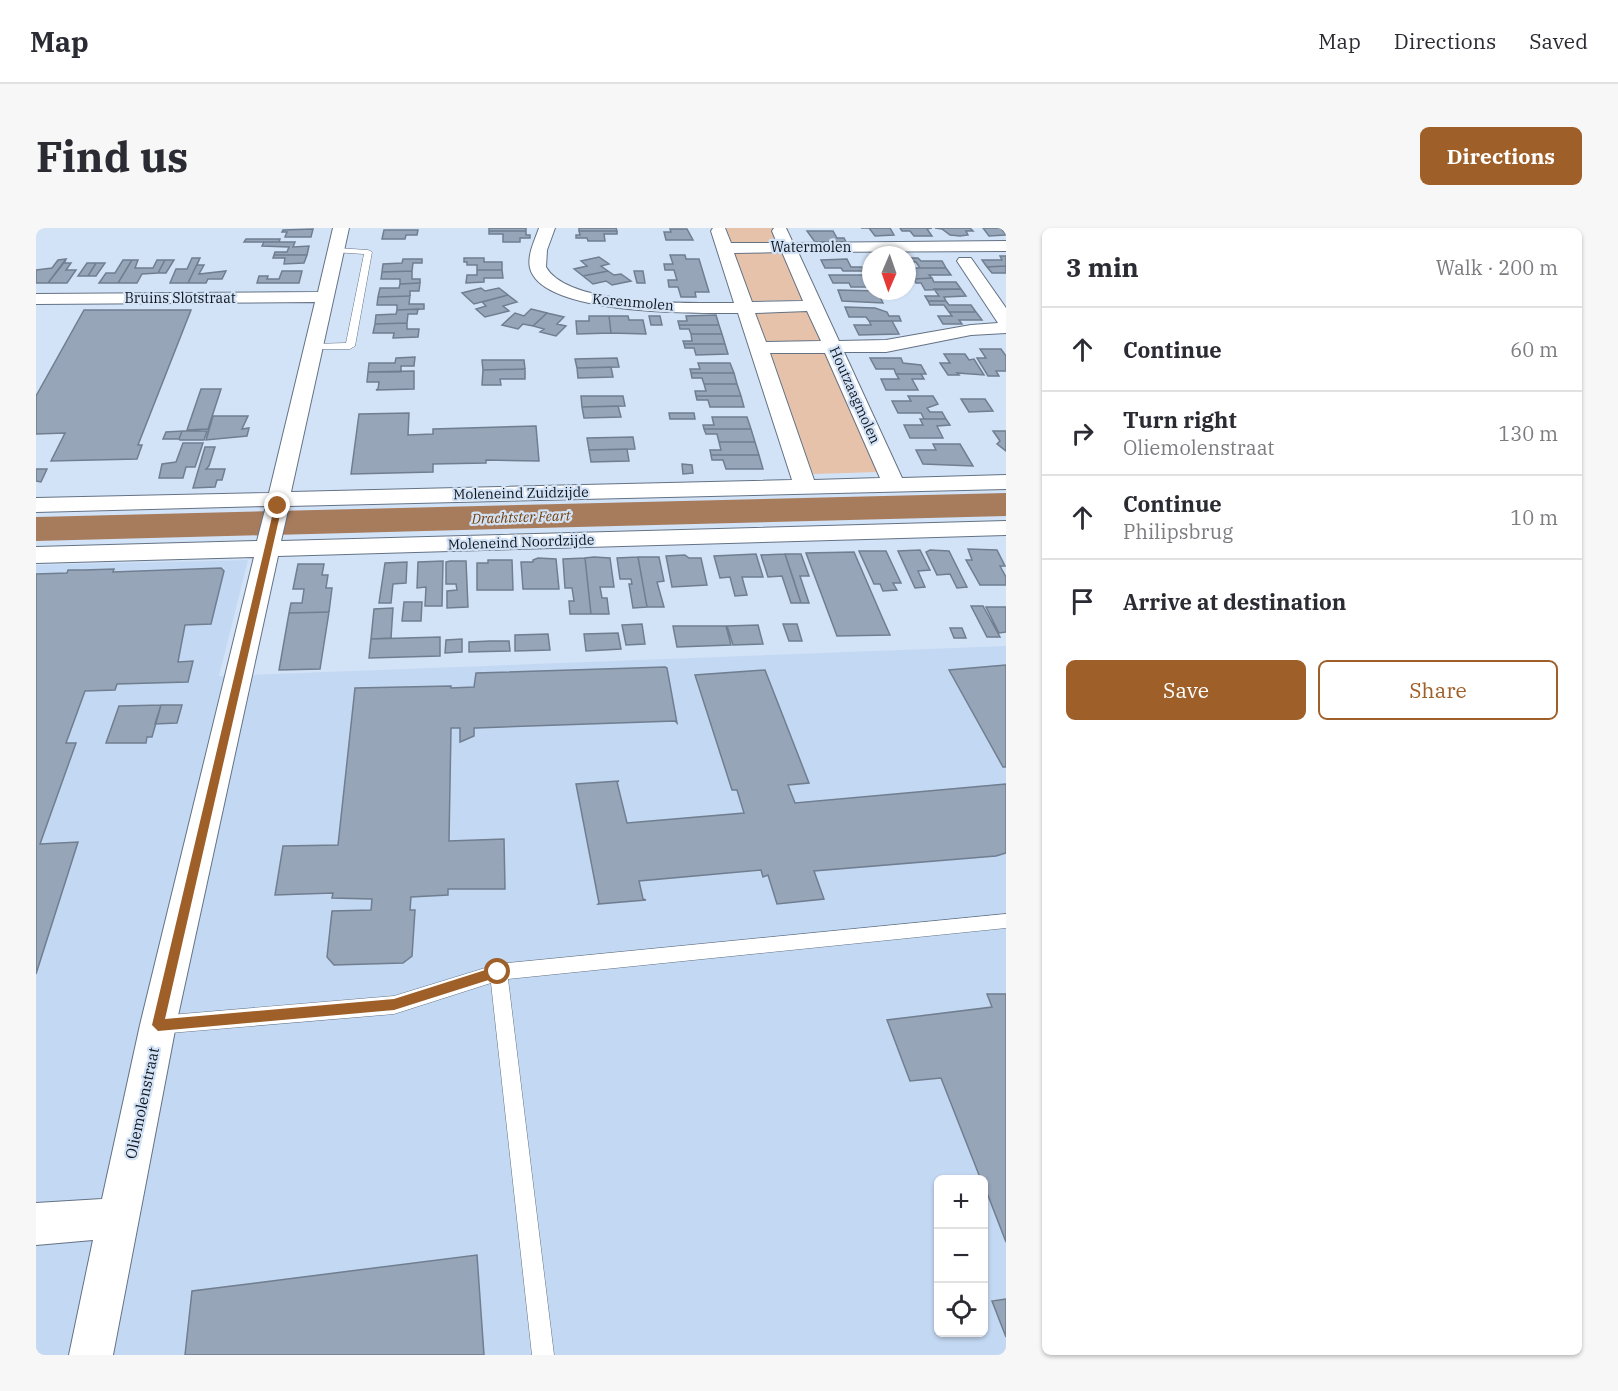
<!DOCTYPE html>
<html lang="en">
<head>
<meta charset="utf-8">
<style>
  body { margin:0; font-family:"IBM Plex Serif",serif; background:#f7f7f7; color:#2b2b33 }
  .controls { position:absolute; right:18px; bottom:18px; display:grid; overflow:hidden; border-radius:9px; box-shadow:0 2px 4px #0004 }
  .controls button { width:54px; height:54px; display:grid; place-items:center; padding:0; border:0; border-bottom:2px solid #e1e1e2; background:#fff; color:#2b2b33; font:30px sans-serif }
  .compass { position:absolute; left:826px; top:18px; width:54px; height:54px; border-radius:50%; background:#fff; box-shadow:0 2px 4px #0004; rotate:182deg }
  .stop { position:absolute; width:18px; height:18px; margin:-14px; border:4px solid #9f5f28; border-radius:50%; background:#fff }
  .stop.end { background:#9f5f28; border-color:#fff; box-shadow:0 2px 6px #0008 }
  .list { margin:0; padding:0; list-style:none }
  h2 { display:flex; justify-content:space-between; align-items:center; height:78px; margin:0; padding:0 24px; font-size:26px }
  h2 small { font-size:20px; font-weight:400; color:#7c7c81 }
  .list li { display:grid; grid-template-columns:39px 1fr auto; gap:18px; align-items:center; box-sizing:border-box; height:84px; padding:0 24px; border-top:2px solid #e1e1e2 }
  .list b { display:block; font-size:22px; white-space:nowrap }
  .list p { margin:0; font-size:20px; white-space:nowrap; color:#7c7c81 }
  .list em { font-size:20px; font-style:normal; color:#7c7c81 }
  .actions { display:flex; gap:12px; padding:18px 24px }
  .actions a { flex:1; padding:14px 0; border:2px solid #9f5f28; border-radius:9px; text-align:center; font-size:21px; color:#9f5f28 }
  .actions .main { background:#9f5f28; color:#fff }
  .icon { flex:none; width:33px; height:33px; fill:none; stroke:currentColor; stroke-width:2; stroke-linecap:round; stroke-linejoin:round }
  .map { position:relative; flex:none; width:970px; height:1127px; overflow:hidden; border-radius:9px }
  header { display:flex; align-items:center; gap:36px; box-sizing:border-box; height:84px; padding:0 30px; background:#fff; border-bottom:2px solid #e1e1e2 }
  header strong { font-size:28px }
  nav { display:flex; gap:33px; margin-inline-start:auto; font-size:21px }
  .intro { display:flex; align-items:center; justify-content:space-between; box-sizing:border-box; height:144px; padding:0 36px }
  h1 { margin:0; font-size:42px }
  .button { padding:15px 27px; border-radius:9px; background:#9f5f28; color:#fff; font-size:21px; font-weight:700 }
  main { display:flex; gap:36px; padding:0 36px }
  aside { flex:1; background:#fff; border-radius:9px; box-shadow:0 2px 4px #0004 }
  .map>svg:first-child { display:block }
  .built { fill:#c3d8f2; fill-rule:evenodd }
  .green { fill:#e5c2a9 }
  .water { fill:#a77c5d }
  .building { fill:#96a5b8; stroke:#707e90; stroke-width:1.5 }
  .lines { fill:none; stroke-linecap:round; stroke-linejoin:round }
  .lane-casing { stroke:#647284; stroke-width:1 }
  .street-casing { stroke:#647284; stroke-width:2 }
  .lane { fill:#fff; fill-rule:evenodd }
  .street { fill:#fff; fill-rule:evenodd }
  .route { fill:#9f5f28 }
  .labels { text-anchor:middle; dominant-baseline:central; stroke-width:4.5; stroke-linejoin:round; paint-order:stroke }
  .far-street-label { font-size:14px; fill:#10151c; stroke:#d3e3f7 }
  .far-water-label { font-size:14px; font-style:italic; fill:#753e06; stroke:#d3e3f7 }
  .street-label { font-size:15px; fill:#10151c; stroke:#d3e3f7 }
</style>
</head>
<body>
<header>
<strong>Map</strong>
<nav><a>Map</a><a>Directions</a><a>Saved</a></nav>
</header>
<div class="intro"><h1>Find us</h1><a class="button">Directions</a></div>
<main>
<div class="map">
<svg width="970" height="1127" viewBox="0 0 970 1127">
  <rect width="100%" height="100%" fill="#d3e3f7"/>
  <path class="built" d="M212 332 183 448 970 418V1127H0V337ZM903 952H948V1104H903Z"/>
  <path class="green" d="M690 0H738L745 16H696Z
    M749 24 769 72 713 73 697 25Z
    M774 83 842 244 777 246 717 84Z"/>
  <path class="water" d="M970 265V288L0 313V289Z"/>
  <path class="building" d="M453 0H490V3H453Z
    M543 0H580L581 3H543Z
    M825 0H854L858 7 839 8 833 0Z
    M864 0H896L891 1 896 8H878L874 3H866Z
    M934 0 937 3H930L932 7 924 8 914 7 906 1 899 0Z
    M947 0H965L970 7 953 8Z
    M277 1 275 9H249L251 4H246L247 2Z
    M634 1H651L657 12H630L628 4H635Z
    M348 2H382L381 7H370L369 11H346Z
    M453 3H490V7H494V10H484V14H467V6H453Z
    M543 3H581V6H568L569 13H552L551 10H540V7H544Z
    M771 3H797L801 10H808L810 14H779Z
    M210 11H244L243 14H208Z
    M228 14H259L257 19 273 18 271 27H238L239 24H251L253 19 226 18Z
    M238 27H271L268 35 248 36 249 30H237Z
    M634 27H649L650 31H663L673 64H659L660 69H645L642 59H633L632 52H641L638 42H629L628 36H637Z
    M964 28H970V38L951 39 946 32H966Z
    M563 29 573 36 565 38 572 43 547 48 538 41 551 38 545 33Z
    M156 30H164L152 55H134L140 41H151Z
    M164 30 161 37H168L163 46 190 43 186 51H172L170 55H152Z
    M428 30H448V34H466V42H441V37H431V34H428Z
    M871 30H882L885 33H906L910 40H884L880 34H871Z
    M30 31 12 55H0V42L16 40 22 32Z
    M367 31H386V35H377L376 43 346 44 347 36 366 35Z
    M811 31 815 39H826L828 43H807L805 40H789L785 32Z
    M30 32 27 35H35L30 42H40L31 55H12Z
    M87 32H96L82 55H63L70 45H79Z
    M96 32H102L99 40H117L121 32H129L122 45 106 46 101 55H82Z
    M129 32H138L130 45H122Z
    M51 35H60L52 48H42Z
    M60 35H69L60 48H52Z
    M970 38V45H956L951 39Z
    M875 40H910L915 47H893L896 50 878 51 875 46H879Z
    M441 42H466L467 50H448V54L430 55 431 47H441Z
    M246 43H266L263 55H221L223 48H232L231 51H243Z
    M376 43V51H384V55L364 56V51H345L346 44Z
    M572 43 578 47 585 46 595 53 576 57 570 53 557 56 547 48Z
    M598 43H607L609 55H601Z
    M793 47H827L831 48 835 59H815L813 55H797Z
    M896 50 898 54H920L925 61 889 62 885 55H880L878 51Z
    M384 55 383 63H374V68L342 69 344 60H363L364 56Z
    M445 60 449 63 463 60 472 67 438 76 426 65Z
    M898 61H925L930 68 908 69 910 73H892L889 68H903Z
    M802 62 841 63 847 75 806 73Z
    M472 67 481 74 467 78 473 83 449 89 440 81 450 78 446 74Z
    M374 68 373 76H388V81L361 82V77H341L342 69Z
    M892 73H910L913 77H935L940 84H913L908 77H894Z
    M809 79 839 80 851 84 853 88H863L865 93H833L830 89H813Z
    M382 81 381 86H372L371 95 339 96 340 87 360 86 361 82Z
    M495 81 511 85 497 98 487 96 482 101 466 97 479 85 488 88Z
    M48 82H155L102 217H106L101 231 15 233 29 205 0 206V168Z
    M913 84H940L946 92H923L926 96H907L902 88H916Z
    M511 85 528 89 521 96 530 98 520 108 504 104 508 101 497 98Z
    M680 87 683 97H643L642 93H651L650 88Z
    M553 88H573L575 105 541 106 540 93H553Z
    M573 88H592L593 92H607L610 106 575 105Z
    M613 88H624L626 97H615Z
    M833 93H856L863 106 823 107 818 97H835Z
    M371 95V101H383L382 109 357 110 358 105H337L339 96Z
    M643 97H683L686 106H655L653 101H644Z
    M655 106H686L689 116H648L647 113H656Z
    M648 116H689L692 126 660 127 658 120H649Z
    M944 121H965L970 128V143H960L963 148H952L941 130H950Z
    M908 126H929L933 132 938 131 948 147 921 145 923 147H912L904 135H914Z
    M379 129 378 138H365V144H332L333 135H359L360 130Z
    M581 130 583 139 541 140 539 131Z
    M834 130H865L867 135 885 137 890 146H860L858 141H840Z
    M446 132H488L489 141 447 142Z
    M662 135H694L698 145H655L654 141H664Z
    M575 139 577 149 542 150 541 140Z
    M489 141V151H464L465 157H446L447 142Z
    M378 143V161L340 162 342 161 343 154H331L332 144Z
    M655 145H698L701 156H668L666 150H656Z
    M860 146H885L888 151H876L882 162H850L845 151H863Z
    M668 156H701L705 168H660L659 163H670Z
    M165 161H185L172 201 151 202Z
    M545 168H587L589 178 546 179Z
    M660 168H705L708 179H674L672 172H661Z
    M872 168H897L902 176 891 180 894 184H906L910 191H888L885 185H862L856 173H875Z
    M925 171H949L957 183 933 184Z
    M582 178 585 189 548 190 546 179Z
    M373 185 372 207 397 206V201L500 198 503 233 450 232V235L397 236V244L315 246 323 186Z
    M633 185H658L659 191H634Z
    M177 188H212L206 201 213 200 211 208 170 212Z
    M676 189H711L715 201H668L667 197H678Z
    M884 191H910L914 197 901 198 907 210H874L868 197H887Z
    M668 201H715L719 214H683L681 206H670Z
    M146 203H171L168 212H144L143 211Z
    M146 203 143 211H127L130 204Z
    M957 203H970V223L961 216 964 213Z
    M597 209 599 221 553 222 551 210Z
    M683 214H719L723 227H675L674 222H685Z
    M147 215H167L159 239H150L147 250H123L126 236 140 234Z
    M897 216H924L937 238 887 236 880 222H900Z
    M169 219H179L173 238 170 241H189L186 252H181L179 259 157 260Z
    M591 221 593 233 555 234 553 222Z
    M675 227H723L727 241H690L687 232H676Z
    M646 236 656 237 657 245 647 246Z
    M0 241H11L5 254 0 253Z
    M932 321 961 322 969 338H964L970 349V357H944L930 332H936Z
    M884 322 894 342 882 343 889 359 879 360 862 323Z
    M894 322 913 323 931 359 921 360 914 346 901 347 890 324Z
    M823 323H850L865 355H857L861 362 847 363 844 356H838Z
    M818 324 846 389 854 407 801 408 770 325Z
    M720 326 727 349H706L711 367 699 368 694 349 684 350 678 328Z
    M749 326H765L773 348H764L773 375H765Z
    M749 326 758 353 765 375H755L746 348 732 349 725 327Z
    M649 327 653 330H665L671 357 636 359 630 328Z
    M558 329 574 330 578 359H564L566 370H571L573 386H555L549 330Z
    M602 329 611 379 597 380 593 356H596L595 351H584L581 330Z
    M602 329H623L628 353 621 354 628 379H611Z
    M502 330 520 331 523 361H487L485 334H497V332Z
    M549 330 555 386H534L533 373H538L536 360H529L527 331Z
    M452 332H476L477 362H441V335H452Z
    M407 333 406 378H389L390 359 381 360 382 334Z
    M414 333H430L432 379 411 380V363L421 362 420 356H410V334Z
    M371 334 370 355 357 356 355 375H343L349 335Z
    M262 336H288L286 347H292L290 360H296L293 384 253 385 255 375H266L268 361H257Z
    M185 340 188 343 175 396 149 397 142 434 157 433 152 454 81 456 79 462 49 463 30 515H40L4 616 42 614 0 746V346L31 345 32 342H48L78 341 77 344Z
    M368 374H386L385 393H366Z
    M935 378H947L964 409H951Z
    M950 379H970V404L963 405Z
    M357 380 355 410 335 411 338 381Z
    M293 384 284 441 243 442 253 385Z
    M606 396 609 416 590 417 586 397Z
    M747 396H761L766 413H753Z
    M722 397 727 416 697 417 691 398Z
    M637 398H690L695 417 641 419Z
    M914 400H926L930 410H918Z
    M582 405 585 421 550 423 548 406Z
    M512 406 514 422 479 423V407Z
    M404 409V428L333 430 335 411Z
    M426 411V424L409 425 410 412Z
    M454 413H473L474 423 433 424V414Z
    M970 437V539H967L913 442Z
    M629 439 631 440 641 495 639 493 440 500H438V508L424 514V500H415L413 613 468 611 469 661H412V667L375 669 374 682H379L376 728 367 735 298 737 291 729 296 683 335 682 336 671 296 670 297 665 239 667 247 618 302 617 319 460 415 458V460L438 459 440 445Z
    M729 442 773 555 752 557 759 575 970 556V625L960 628 778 643 788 671 741 676 732 647 727 649 725 642 603 653 607 671 610 672 562 676 563 675 540 556 583 553 581 554 591 595 708 585 701 562H696L659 447Z
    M125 477H146L141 495 119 496Z
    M125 477 116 509H111L110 515H70L83 478Z
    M951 766H970V1014L948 957V952H945L905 850 874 853 851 792 956 779Z
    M441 1027 448 1127H149L156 1063Z
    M970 1071V1109L956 1073Z"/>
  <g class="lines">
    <g class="lane-casing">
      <path id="lane" d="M300 20 332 22 336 24 319 118 314 121H279L276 120V116L310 115 328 26 297 24 296 22Z
        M970 686V700L472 751 518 1127H496L455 755 358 786 122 806 116 803 113 797 116 791 122 788 358 768 462 736Z"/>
    </g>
    <g class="street-casing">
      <path id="street" d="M297 0H313L255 264 756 252 702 85C662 85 506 88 494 40 491 27 499 12 503 0H519L511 22 510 39C532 79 657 75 698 75L675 3 677 0H689L695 15H741L736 3 738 0H750L757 15 970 13V23L762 24 803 113 850 112 935 97 962 95 921 33 923 30H935L970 80V105L935 107 850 124H808L866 250 970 247V261L253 278 245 313 970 293V307L242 328 140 797 77 1127H33L57 1012 0 1017V975L66 971 104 797 218 329 0 335V319L221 313 230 278 0 284V270L233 265 279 74 0 76V66L282 64ZM746 24 767 73 716 74 698 25ZM771 83 785 113 730 114 719 85ZM734 125H789L844 250 778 252Z"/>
    </g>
    <use href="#lane" class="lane"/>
    <use href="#street" class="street"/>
  </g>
  <path class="route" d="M239 276 246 278 129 791 358 771 462 738 468 744 462 749 358 782 122 803 116 797Z"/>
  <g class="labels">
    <g class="far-street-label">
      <text x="775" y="19">Watermolen</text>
      <text x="144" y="70">Bruins Slotstraat</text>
      <text transform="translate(597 74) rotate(5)">Korenmolen</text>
      <text transform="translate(819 167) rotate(66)">Houtzaagmolen</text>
      <text transform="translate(485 265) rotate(-1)">Moleneind Zuidzijde</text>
      <text transform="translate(485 314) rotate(-2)">Moleneind Noordzijde</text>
    </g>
    <g class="far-water-label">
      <text transform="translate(485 289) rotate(-2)">Drachtster Feart</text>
    </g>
    <g class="street-label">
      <text transform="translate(106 875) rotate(-78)">Oliemolenstraat</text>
    </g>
  </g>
</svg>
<div class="controls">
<button>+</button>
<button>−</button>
<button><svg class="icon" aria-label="locate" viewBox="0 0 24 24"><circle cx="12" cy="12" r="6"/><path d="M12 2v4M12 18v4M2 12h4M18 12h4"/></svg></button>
</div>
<svg class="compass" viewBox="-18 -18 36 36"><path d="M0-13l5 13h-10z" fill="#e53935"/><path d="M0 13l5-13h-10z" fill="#7c7c81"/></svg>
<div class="stop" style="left:462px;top:744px"></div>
<div class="stop end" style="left:242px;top:278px"></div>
</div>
<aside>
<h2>3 min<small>Walk · 200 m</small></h2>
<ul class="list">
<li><svg class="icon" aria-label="ahead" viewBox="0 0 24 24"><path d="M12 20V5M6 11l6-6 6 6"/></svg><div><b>Continue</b></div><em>60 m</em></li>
<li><svg class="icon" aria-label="right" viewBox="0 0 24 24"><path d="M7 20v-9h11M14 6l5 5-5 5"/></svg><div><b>Turn right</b><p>Oliemolenstraat</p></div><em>130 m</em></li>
<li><svg class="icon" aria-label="ahead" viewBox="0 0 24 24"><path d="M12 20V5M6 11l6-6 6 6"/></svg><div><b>Continue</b><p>Philipsbrug</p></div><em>10 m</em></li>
<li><svg class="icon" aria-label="arrive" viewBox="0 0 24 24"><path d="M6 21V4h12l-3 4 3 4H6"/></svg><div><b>Arrive at destination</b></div></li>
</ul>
<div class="actions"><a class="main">Save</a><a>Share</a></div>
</aside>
</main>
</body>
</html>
